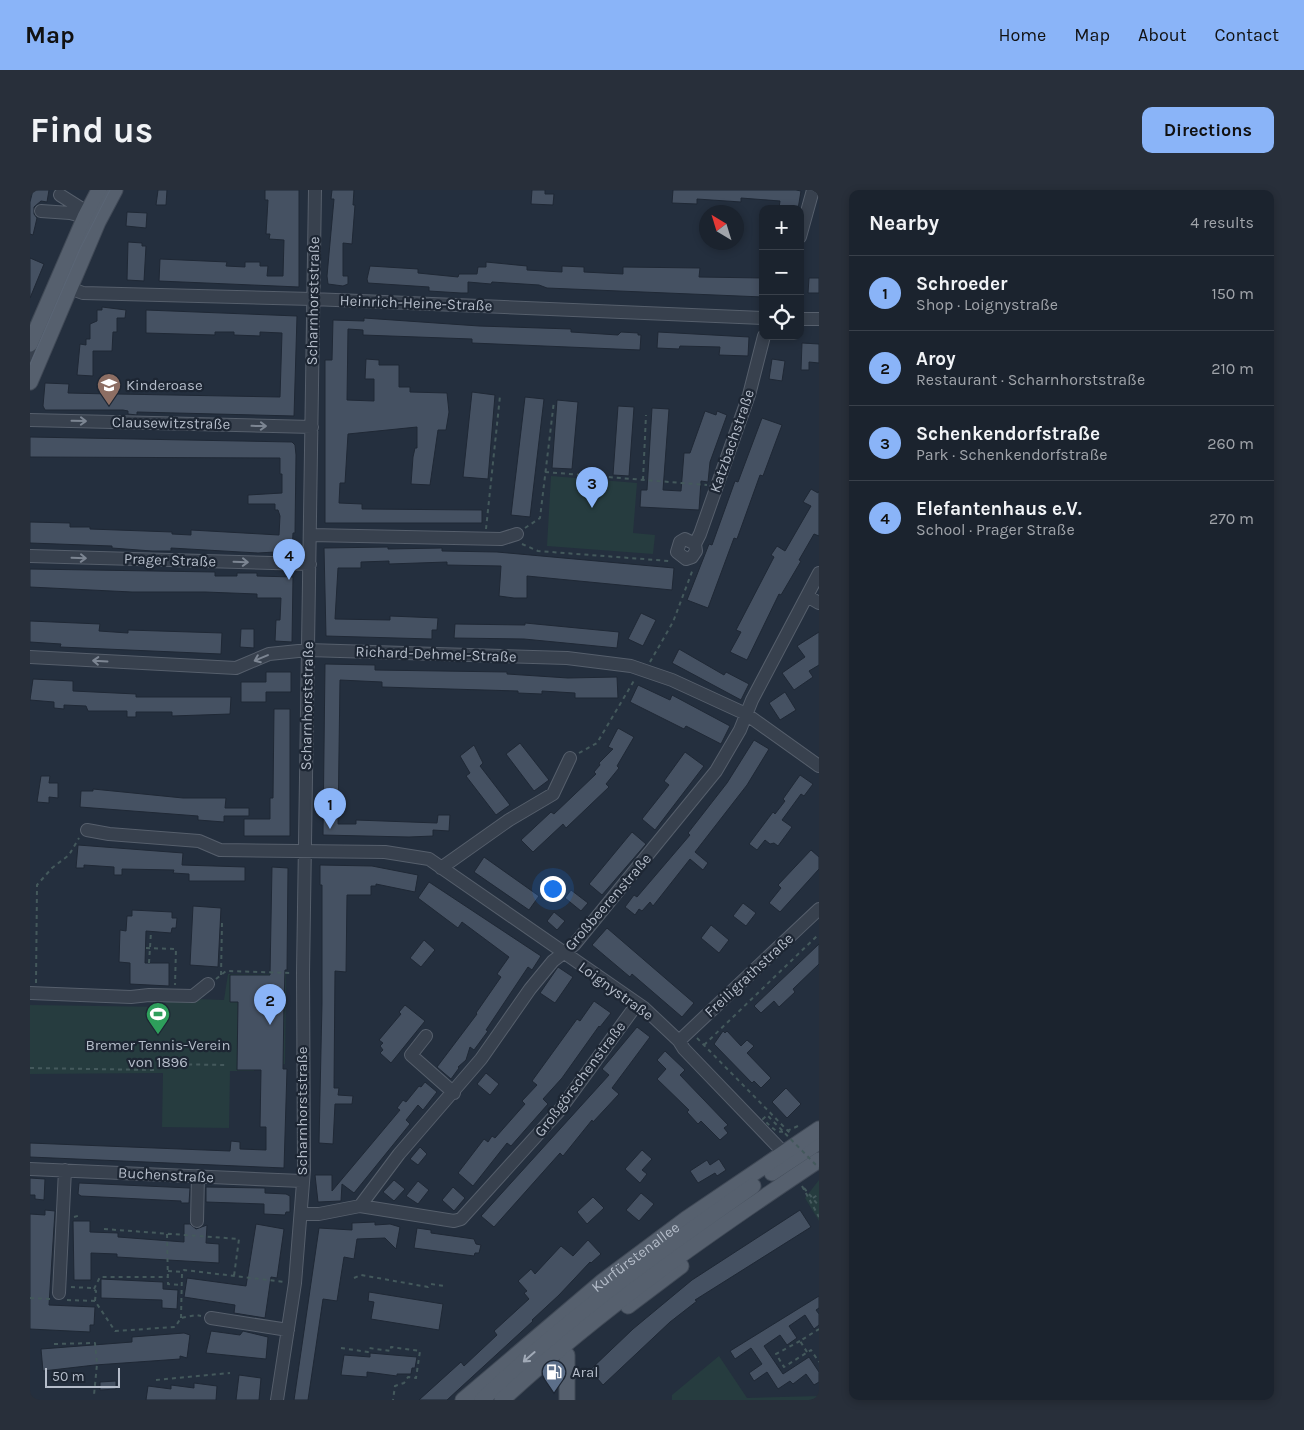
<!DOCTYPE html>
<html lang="en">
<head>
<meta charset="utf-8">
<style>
  body { margin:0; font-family:Karla,sans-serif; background:#282f3a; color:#f1f3f6 }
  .controls { position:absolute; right:15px; top:15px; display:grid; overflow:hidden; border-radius:10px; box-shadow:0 2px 8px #0003 }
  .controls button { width:45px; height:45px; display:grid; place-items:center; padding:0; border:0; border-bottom:1px solid #39404a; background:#1b232e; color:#f1f3f6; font:25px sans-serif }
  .compass { position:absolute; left:669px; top:15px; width:45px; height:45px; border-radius:50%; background:#1b232e; box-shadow:0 2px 8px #0003; rotate:322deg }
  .scale { position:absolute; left:15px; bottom:12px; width:75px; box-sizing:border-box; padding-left:5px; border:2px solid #b4bcc9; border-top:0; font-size:14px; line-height:18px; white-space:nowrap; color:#b4bcc9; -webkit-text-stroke:4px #1d2633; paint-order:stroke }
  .you { position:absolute; left:522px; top:698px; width:18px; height:18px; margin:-12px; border:4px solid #fff; border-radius:50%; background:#1a73e8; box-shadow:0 0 0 8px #1a73e833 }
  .badge { display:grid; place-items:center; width:32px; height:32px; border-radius:50%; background:#8ab4f8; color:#111; font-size:16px; font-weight:700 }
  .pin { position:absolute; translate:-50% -41px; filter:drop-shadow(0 1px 2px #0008) }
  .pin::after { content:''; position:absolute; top:26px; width:18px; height:15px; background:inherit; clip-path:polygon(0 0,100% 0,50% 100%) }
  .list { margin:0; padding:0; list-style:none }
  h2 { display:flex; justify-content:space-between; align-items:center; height:65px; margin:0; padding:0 20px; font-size:21px }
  h2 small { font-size:16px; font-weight:400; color:#a0a4aa }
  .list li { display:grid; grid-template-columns:32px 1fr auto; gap:15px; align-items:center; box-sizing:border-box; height:75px; padding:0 20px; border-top:1px solid #39404a }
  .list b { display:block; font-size:19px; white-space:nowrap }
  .list p { margin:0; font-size:16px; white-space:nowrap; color:#a0a4aa }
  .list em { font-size:16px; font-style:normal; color:#a0a4aa }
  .icon { flex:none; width:28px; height:28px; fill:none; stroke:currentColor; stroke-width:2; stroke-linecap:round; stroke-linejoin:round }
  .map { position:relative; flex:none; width:789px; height:1210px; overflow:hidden; border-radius:10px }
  header { display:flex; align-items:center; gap:30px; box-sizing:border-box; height:70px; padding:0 25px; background:#8ab4f8; color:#111 }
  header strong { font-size:24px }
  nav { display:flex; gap:28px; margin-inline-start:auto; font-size:18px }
  .intro { display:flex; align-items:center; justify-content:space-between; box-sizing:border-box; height:120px; padding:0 30px }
  h1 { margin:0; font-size:35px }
  .button { padding:12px 22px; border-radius:10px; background:#8ab4f8; color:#111; font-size:18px; font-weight:700 }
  main { display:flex; gap:30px; padding:0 30px }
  aside { flex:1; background:#1b232e; border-radius:10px; box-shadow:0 2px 8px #0003 }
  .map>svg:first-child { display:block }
  .green { fill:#263c3f }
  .building { fill:#455162; stroke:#1f2835 }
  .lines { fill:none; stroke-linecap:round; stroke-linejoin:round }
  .minor-casing { stroke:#565f6c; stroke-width:14 }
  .major-casing { stroke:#414a57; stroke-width:17 }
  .path { stroke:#44595c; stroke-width:2; stroke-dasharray:4 4; stroke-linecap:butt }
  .minor { stroke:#38414e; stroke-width:12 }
  .major { stroke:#56606e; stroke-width:15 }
  .tram { stroke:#5a6575; stroke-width:1 }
  .path-bridge { stroke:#44595c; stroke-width:2; stroke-dasharray:4 4; stroke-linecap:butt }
  .oneway { stroke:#7c8592 }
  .oneway2 { stroke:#a1aab7 }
  .labels { text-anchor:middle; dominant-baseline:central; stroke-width:4.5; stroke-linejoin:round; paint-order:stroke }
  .street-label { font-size:15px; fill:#b4bcc9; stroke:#1d2633 }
  .poi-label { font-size:15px; fill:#b4bcc9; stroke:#1d2633; text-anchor:start }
</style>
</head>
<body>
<header>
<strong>Map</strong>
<nav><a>Home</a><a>Map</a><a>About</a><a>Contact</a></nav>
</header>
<div class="intro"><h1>Find us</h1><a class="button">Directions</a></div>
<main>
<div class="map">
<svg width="789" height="1210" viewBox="0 0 789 1210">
  <rect width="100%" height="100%" fill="#242f3e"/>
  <path class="green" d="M521 286 607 293 603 343 625 345 623 364 517 356Z
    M198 784H256L255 874H225L224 881H200L199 938 132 937 133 883 0 884V815L135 817 136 808 194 810Z
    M789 990V1031L775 1008Z
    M689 1166 717 1208 789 1206V1210H642V1205Z"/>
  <path class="building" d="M3 0H19L17 12 11 11 4 17V24L7 28 3 45 0 44V12Z
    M128 0H137L136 15H126Z
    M235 0H269V97L129 91 130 69 197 72 196 76 215 77V72H230V76H238L237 86H253L254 50 239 49 240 44H236L238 10H235Z
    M302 0H324L323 15H325L322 54 313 53V86H318V94L313 96 298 94 297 86 304 9H301Z
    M502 0H515V4H524L523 15 501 14Z
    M643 0H766L771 1 768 19H756L749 18 750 11 711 8V12L667 9V14L642 13Z
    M97 22 117 23 116 38 96 36Z
    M98 52 112 53V56H116L114 91 97 90Z
    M0 68 14 74 0 108Z
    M456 72 497 76V80L532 82V76L554 77V82L593 84V77L670 78 669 87 733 88V107L517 98 509 95 462 92 461 94 438 92V103H431L399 101V97L338 93 337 89 340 76 388 79V83L428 87 429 84H447L448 77H456Z
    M779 88H789V103H778Z
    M72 117 96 120 95 128H87V142H83L82 161H63V186L47 185 50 154 56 155V149H60V134L67 131V120H72Z
    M116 120 267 126 264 226 107 222V225L98 224V221L93 220H15L13 216 15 193 39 194 38 203 79 204V201H87V204L250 207 252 143 230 142V146L204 145V142H185V145L116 143Z
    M334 128 449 136 541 139V142L588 145 591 142 608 143V145H611L610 160 442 153V149L333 145V140L318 139 317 210 344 211V189H335L336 169 349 170V175H369V197H380V202L417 203 419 222 416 240H408L400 295 381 294 383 267 385 258H387V237L318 244 315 293H310L309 313 332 314V319L452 320V333H295V170H302L303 130 334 131Z
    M628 142 719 147 718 166 689 165 690 157 650 156 649 159 627 158Z
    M772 153 789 154V173L779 172V180H771Z
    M742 169 755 171 752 191 739 189Z
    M442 202 465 205 458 289 433 287Z
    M495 207 514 209 500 327 481 325Z
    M527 210 548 212 542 279 522 278Z
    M588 216 604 217 599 286 583 285Z
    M622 218 639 219 633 300 651 301 654 263H660L675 221 686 225 687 221 697 225 680 272 678 292 671 291 669 320 610 317 611 300H617Z
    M732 228 752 235 733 286 730 285 707 349 704 348 678 418 657 410 679 354 682 355 705 291 708 292Z
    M0 247 262 252 265 255 266 265 265 343H263L262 361 228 363 141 358V361H122L82 358V356L0 353V332L40 333V337H60V339L142 342V344L161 345V340L249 345 250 326 248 320H245V314H218V305L252 303V284H250V268L0 267Z
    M781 299 788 303 789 301V346L784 344 769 370 771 371 751 405 749 404 717 470 700 462 711 442 706 440 744 367 741 365 747 356 755 361 781 316 773 312Z
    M358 357V359L412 358V361L467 362 644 378 642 400 497 386V408H484L469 406 471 376 417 375V372L359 374V371L331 372V378H308L305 429 360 430V426L408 428 407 440H402V449L296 446 294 358Z
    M0 379 185 382V386H207V383H227V386L263 387 262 452 245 451 246 430H250L251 408H227V404L175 402H102L0 397Z
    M611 423 626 430 613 456 598 449Z
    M0 431 70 434 69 441 98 443V440L192 443 191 464 30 457 31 454 0 452Z
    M495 433 589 442 587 458 494 449 424 448 425 434 495 435Z
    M211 439H224V458L210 457Z
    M789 442V475L779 481 783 487 764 500 752 483 775 467 767 456Z
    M649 459 694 485 696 482 719 494 711 510 642 473Z
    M295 474 345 475V480L477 482V484L538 488 587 487 588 508H545V503L512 501V504L488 503V501L352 497V492L310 490 308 634H326V630L407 633 408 625H420L419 641 403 640V646L379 647 293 645Z
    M236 482H261V502H236V512H211V492H236Z
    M3 489 43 491V501L106 504V507H201L200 524 142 526V522H106V527H97V521H58L56 516 34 515V519L24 518V512L0 510Z
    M608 495 640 510 642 505 700 536 691 554 656 536 654 539 600 512Z
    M755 502 766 520 750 530 739 513Z
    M244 519H260V646H214V629H240V608H243Z
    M588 538 604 547 587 576 589 578 576 594 579 597 536 638 533 634 503 662 491 650 521 622 524 624 566 584 564 582 570 575 569 573 583 559 578 557Z
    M724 550 739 559 717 595 665 662 678 673 673 680 660 669 623 716 620 712 612 721 609 719 605 725 595 717 604 705 607 707 660 645 658 643 697 593Z
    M490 553 519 590 504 601 476 564Z
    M444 555 453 573 450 576 480 615 466 625 436 586 440 583 430 566Z
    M655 562 674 576 625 640 612 629 639 595 634 591Z
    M770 585 783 594 774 606 771 604 752 630 762 637 748 656 744 653 740 654 735 650 727 660 719 654 743 622 745 624 755 611 753 609Z
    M11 586H20L19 593H28V608L19 607V613L7 612Z
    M63 599 153 608H196L195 618H219V626H194V632L168 630V626L50 617 51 601H63Z
    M602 642 616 654 572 705 559 694Z
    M48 655 153 663 152 675 215 677V691H159V684L143 683 144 680 92 679V685H84V677L54 675V678H46Z
    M781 660 789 667V679L750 722 739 713 751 698 748 695Z
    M454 667 509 706 499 720 444 682Z
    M290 675 342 676 388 685 385 702 346 694V696H341V705H317L316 782 305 781 304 898H309L308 905 323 906 322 914H305L303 954 289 953 292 813V695H290Z
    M242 677 258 678 257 780H255L254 812 253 879H257L254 978 0 967V953L200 961 201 951 210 952V959L236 960V937H230L231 880H207L208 812H200V785H240Z
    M399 692 511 766 502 780 498 777 456 840 458 841 444 860 440 857 436 870 428 877 429 878 421 889 407 877 447 824 446 823 471 787 467 784 479 767 432 732 428 738 388 708Z
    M541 700 558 713 551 721 535 708Z
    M713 713 726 723 716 736 703 726Z
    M163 716 191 718 188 777 160 775Z
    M102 720 142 722V728H147L146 738H142L141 743 116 741 115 773H139V796L100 794V773L89 772 90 740 96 741 97 726H102Z
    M524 722 535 731 527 740 517 731Z
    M681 735 699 750 689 763 671 748Z
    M577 738 664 813 652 827 602 784 600 787 562 755Z
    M394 750 405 760 391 777 380 768Z
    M789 754V774L763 799 765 802 749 817 744 811 731 823 724 816Z
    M528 777 543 787 525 813 510 803Z
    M564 811 581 823 570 837 569 836 532 888 513 909 518 914 481 956 477 953 443 996 428 983 454 949 458 952 462 946 465 948 495 914 492 911 507 895 502 891 547 829 550 831Z
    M375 815 395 831 361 873 350 863 353 860 350 856 353 853 349 850 371 824 369 822Z
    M607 837 620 847 582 898 589 904 563 932 562 930 533 966 530 963 464 1037 451 1026 579 885 572 879Z
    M693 841 695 843 697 841 711 856 717 850 724 856 717 863 741 888 731 898 724 891 722 893 684 854Z
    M635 861 655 880 650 885 698 935 694 938 698 943 690 950 671 931 668 934 657 922 659 920 627 889 636 879 627 870Z
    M456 883 469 894 460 905 447 894Z
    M395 892 407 902 393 920 388 915 376 930 380 934 324 1003 312 994 311 1011 288 1012 285 985H302V1001L370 920 367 918 373 910 376 912 389 896 391 897Z
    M756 898 771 914 757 928 742 912Z
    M390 957 397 964 388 975 380 969Z
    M612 960 622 969 612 980 617 984 610 993 595 979Z
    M689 969 696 980 687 986 685 983 668 993 660 981 677 970 680 975Z
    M0 988 15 989 14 1010 5 1009V1005H0Z
    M364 990 375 999 364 1011 353 1002Z
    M388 991 399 1000 388 1014 376 1006Z
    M49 993 160 998 159 1013H151V1011L51 1006 48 1004Z
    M176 997 235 998V1003L256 1004 260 1006V1022H256L255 1025 234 1024V1014L176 1012Z
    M423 997 435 1008 424 1021 412 1010Z
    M611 1003 624 1014 609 1031 596 1020Z
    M563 1007 574 1018 557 1034 547 1022Z
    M15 1020 25 1021 19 1115 65 1117 64 1135H60V1142L0 1139V1024L15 1025Z
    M770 1020 781 1037 665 1110 667 1111 640 1132 573 1195 560 1180 603 1139 662 1090Z
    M43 1031H60V1042L88 1043V1047L154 1052V1034H160L166 1039 177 1035 176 1053 189 1054V1073L87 1067V1064L61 1063V1090H44Z
    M345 1032V1035L360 1034 370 1037 366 1059 355 1048 327 1049 324 1069 314 1067 307 1111 293 1109 278 1210H264L289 1038 322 1040V1033Z
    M226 1034 254 1039 247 1088 241 1087 235 1128 204 1123 205 1115 154 1107 157 1088 216 1096Z
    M387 1038 401 1040V1043L444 1049 446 1054 451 1055 449 1063H445L444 1066 384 1058Z
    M558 1050 571 1064 561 1073 560 1072 529 1105 502 1130 503 1131 417 1210H389L431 1172 434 1176 467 1145 464 1141 499 1109 494 1103 497 1101 488 1091 501 1079 505 1084 531 1056 543 1066Z
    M71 1089 133 1092V1099L148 1100 147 1119 132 1118V1110L71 1108Z
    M339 1102 413 1114 409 1140 341 1129 344 1112 338 1111Z
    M789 1106V1118L786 1120 789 1124V1135L784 1139 775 1125 759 1136 767 1148 757 1155 750 1145 734 1156 753 1184 779 1167 789 1182V1192L784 1195 776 1184 763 1194 760 1191 748 1199 737 1182 724 1191 719 1183 732 1174 721 1158 705 1169 700 1161Z
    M181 1141 210 1145 213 1141 238 1147 236 1169 176 1163Z
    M154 1143 160 1145 157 1168 150 1166V1169L65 1175 13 1181 11 1159 102 1152V1147Z
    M340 1163 387 1167 385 1178H382L381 1184H367V1186L337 1182V1187L311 1185 314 1165 340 1167Z
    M209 1185 231 1188 229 1210H206Z
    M86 1191V1199L70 1200V1192Z
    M164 1193 187 1196 186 1210H116L118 1196 141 1199V1195L164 1198Z"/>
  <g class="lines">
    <g class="minor-casing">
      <path id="minor" d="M30 5 57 22
        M11 21 40 23 55 27
        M770 47 783 0
        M39 98 53 103 282 109 733 128
        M770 129H789
        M0 170 11 145
        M0 230 282 237
        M281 345 471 349 487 344
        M665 354 655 349 650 352 647 362 656 369 662 367 666 361 665 354 670 344 719 205 734 146
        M0 366 280 374
        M777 406 789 413
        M0 467 206 478 239 464 278 460 537 468 601 476 642 490 716 524 789 576
        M57 640 79 644 169 651 190 660 355 662 399 669 614 818 649 851 654 859 754 963
        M411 678 479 630 523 604 540 568
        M0 803 101 807 119 805 163 806 178 794
        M396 846 381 865 424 903
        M649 851 789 719
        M0 979 272 991
        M330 1016 369 964 451 869 500 799 523 771 544 755 686 581 710 540 722 510 789 383
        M271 1024H289L330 1016 424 1031 431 1029 529 921 607 814
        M167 1031 168 986
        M29 1103 35 980
        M181 1128 258 1140
        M247 1210 265 1093 274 980 273 783 285 0"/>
    </g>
    <g class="major-casing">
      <g id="major">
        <path d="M0 154 55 27 69 0"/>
        <path d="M0 192 68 32 85 0"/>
        <path d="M742 983 789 952"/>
        <path d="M598 1116 651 1076"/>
        <path d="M537 1165V1210"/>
        <path id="s1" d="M433 1210 573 1091 656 1029 789 939"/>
        <path d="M452 1210C535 1130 629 1062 723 996"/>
        <path d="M472 1210C570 1119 678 1044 789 970"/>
      </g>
    </g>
    <path class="path" d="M515 282 677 295
      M613 290 616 225
      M495 338 510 328 524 211
      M456 339 470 206
      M492 354 508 361 639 371
      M620 472 643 432 663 379
      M549 563 567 553 605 489
      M116 758 146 759 145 795
      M119 773 121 742
      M191 785 192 733
      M186 789 196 781 262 783
      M6 793 7 695 22 678 39 665 49 648
      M667 848 760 943
      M674 855 789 744
      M0 878 125 880 134 874 197 875
      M772 996 789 1027
      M774 998 789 1016
      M783 1008 789 1004
      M44 1027 51 1025
      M74 1039 209 1049 204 1086
      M137 1044 138 1094 151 1095
      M138 1081 152 1082 154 1080 255 1092
      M324 1088 331 1085 398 1097 401 1094 414 1096
      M41 1097 62 1098 66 1101 65 1111 85 1141 145 1137 151 1128 166 1125 171 1126
      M64 1099 70 1087H138
      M0 1108 20 1109
      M37 1110 65 1111
      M151 1128 152 1083
      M770 1151 746 1164 754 1177 781 1160 789 1172
      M24 1154 65 1153 67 1174 64 1205
      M311 1158 338 1162 339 1158 361 1161V1157L390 1161 386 1188 378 1187 374 1193 365 1196 363 1210
      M777 1162 770 1151 789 1139
      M126 1190 200 1183"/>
    <use href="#minor" class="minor"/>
    <use href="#major" class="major"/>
    <path class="tram" d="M0 175 50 59 80 0"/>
    <path class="path-bridge" d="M768 936C749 945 748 944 733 929L737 925 789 978"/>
  </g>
  <defs><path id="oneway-shaft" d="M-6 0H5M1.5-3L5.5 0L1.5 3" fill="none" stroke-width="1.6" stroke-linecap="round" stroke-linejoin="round" transform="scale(1.25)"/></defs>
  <g class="oneway">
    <use href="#oneway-shaft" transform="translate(49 231) rotate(1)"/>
    <use href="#oneway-shaft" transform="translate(229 236) rotate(1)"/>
    <use href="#oneway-shaft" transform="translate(49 368) rotate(2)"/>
    <use href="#oneway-shaft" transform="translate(211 372) rotate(2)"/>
    <use href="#oneway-shaft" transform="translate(231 468) rotate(157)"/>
    <use href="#oneway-shaft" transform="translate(70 471) rotate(-177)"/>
  </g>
  <use class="oneway2" href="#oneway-shaft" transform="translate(499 1167) rotate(139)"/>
  <defs>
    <g id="school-pin" transform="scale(1.25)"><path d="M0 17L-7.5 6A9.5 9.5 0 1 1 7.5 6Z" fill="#8d6e63" stroke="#1d2633"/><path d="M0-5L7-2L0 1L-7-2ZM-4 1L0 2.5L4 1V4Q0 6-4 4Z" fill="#fff"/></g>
    <g id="stadium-pin" transform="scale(1.25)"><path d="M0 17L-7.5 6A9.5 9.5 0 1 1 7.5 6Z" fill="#2e9e5b" stroke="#1d2633"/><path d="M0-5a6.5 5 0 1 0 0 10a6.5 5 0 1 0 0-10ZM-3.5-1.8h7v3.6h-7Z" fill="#fff"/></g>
    <g id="fuel-pin" transform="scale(1.25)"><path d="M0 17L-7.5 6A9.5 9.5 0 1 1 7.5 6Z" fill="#5c6f8a" stroke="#1d2633"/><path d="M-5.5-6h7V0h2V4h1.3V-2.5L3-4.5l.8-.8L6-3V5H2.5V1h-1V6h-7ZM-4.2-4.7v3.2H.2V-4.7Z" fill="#fff"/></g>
  </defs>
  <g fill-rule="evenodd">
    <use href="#school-pin" x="79" y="195"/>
    <use href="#stadium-pin" x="128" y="824"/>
    <use href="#fuel-pin" x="524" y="1182"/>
  </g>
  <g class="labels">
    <g class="street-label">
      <text transform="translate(283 111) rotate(-89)">Scharnhorststraße</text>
      <text transform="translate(386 113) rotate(2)">Heinrich-Heine-Straße</text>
      <text transform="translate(141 233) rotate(1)">Clausewitzstraße</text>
      <text transform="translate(702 251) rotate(-71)">Katzbachstraße</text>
      <text transform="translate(140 370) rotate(2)">Prager Straße</text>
      <text transform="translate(406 464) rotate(2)">Richard-Dehmel-Straße</text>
      <text transform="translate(277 516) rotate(-89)">Scharnhorststraße</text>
      <text transform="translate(578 712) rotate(-49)">Großbeerenstraße</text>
      <text transform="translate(719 785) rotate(-43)">Freiligrathstraße</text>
      <text transform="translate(586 801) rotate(36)">Loignystraße</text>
      <text transform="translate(550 889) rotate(-53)">Großgörschenstraße</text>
      <text transform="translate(272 921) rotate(-90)">Scharnhorststraße</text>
      <text transform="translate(136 985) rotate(3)">Buchenstraße</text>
      <text stroke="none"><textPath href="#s1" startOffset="224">Kurfürstenallee</textPath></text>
    </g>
    <g class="poi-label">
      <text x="96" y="195">Kinderoase</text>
      <text x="128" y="855" text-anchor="middle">Bremer Tennis-Verein<tspan x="128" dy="17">von 1896</tspan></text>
      <text x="542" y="1182">Aral</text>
    </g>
  </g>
</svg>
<div class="controls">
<button>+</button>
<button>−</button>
<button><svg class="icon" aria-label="locate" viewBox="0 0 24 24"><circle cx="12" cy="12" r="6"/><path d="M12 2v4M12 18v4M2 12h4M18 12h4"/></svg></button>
</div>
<svg class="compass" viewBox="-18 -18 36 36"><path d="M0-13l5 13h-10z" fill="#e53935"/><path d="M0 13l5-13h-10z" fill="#a0a4aa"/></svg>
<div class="scale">50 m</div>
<div class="you"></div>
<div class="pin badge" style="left:300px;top:639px">1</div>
<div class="pin badge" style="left:240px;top:835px">2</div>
<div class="pin badge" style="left:562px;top:318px">3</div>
<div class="pin badge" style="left:259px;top:390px">4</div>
</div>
<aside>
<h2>Nearby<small>4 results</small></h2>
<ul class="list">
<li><span class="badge">1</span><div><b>Schroeder</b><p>Shop · Loignystraße</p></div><em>150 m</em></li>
<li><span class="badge">2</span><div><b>Aroy</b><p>Restaurant · Scharnhorststraße</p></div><em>210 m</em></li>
<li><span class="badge">3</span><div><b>Schenkendorfstraße</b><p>Park · Schenkendorfstraße</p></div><em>260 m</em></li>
<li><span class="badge">4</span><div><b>Elefantenhaus e.V.</b><p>School · Prager Straße</p></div><em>270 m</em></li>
</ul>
</aside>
</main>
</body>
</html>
